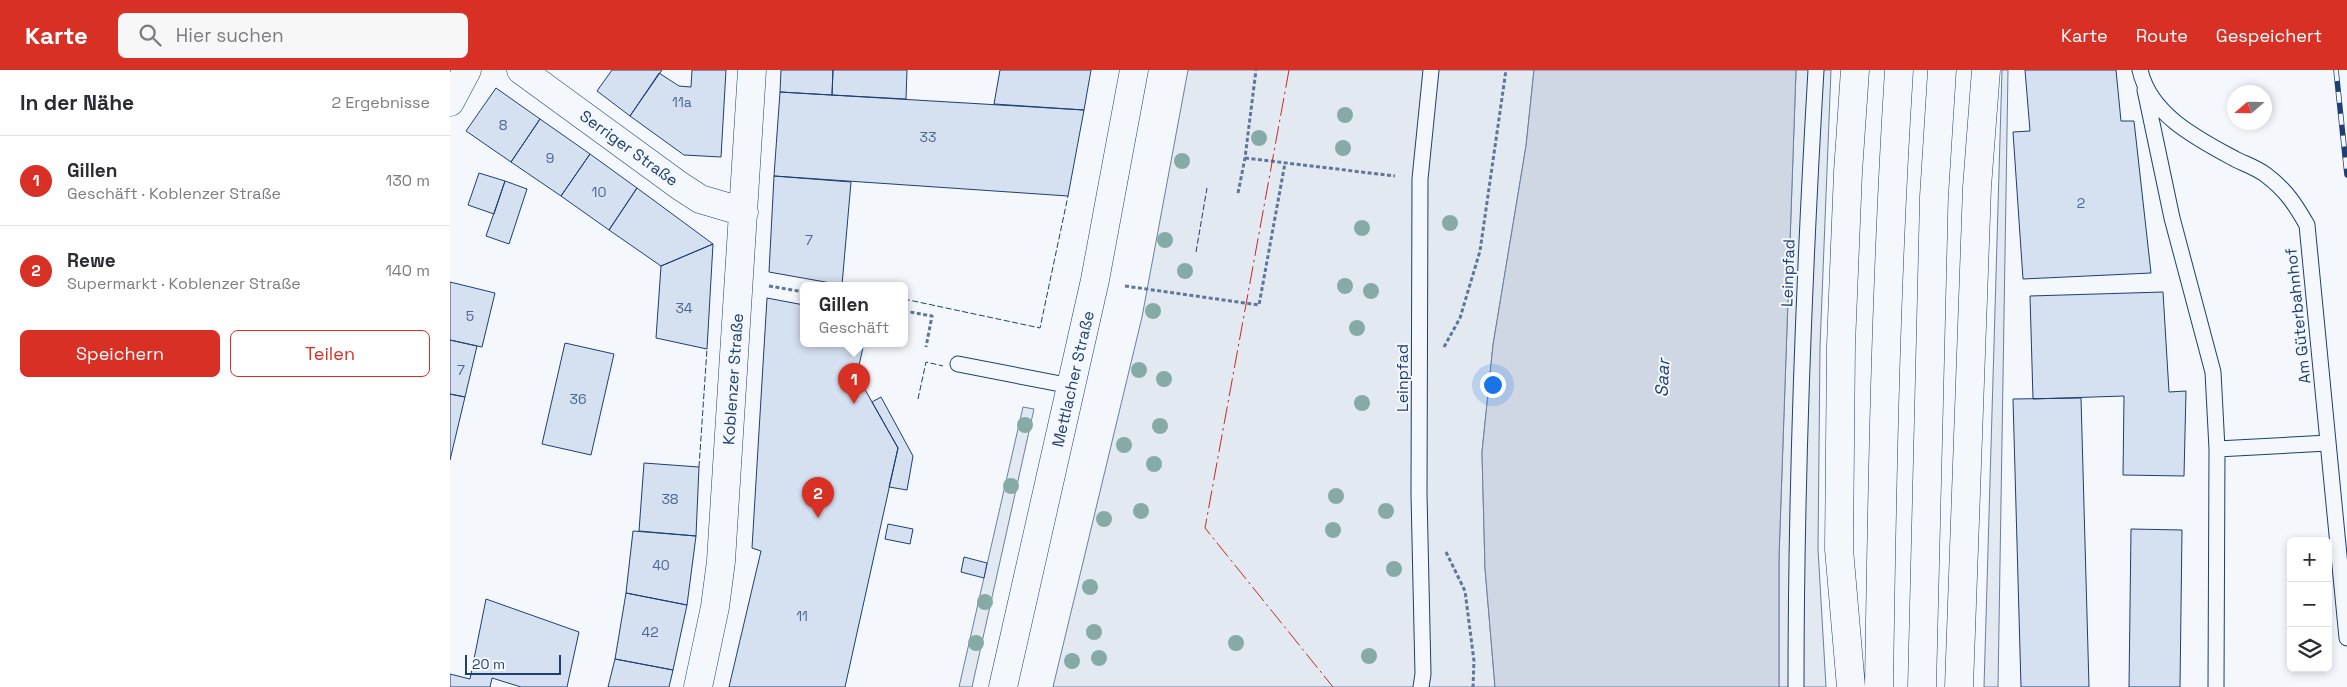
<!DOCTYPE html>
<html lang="de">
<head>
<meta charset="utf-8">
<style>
  body { margin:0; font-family:"Space Grotesk",sans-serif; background:#f7f7f7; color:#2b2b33 }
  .controls { position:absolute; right:15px; bottom:15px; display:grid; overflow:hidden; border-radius:8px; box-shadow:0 2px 8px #0003 }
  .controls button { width:45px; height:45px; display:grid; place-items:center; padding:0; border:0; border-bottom:1px solid #e1e1e2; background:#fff; color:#2b2b33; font:25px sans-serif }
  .compass { position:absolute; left:1777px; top:15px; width:45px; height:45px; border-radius:50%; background:#fff; box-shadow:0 2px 8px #0003; rotate:250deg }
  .scale { position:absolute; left:15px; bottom:12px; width:96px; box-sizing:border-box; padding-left:5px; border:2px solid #1d3f73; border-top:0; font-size:14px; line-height:18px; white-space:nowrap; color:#1d3f73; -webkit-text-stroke:4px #f4f7fb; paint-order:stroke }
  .you { position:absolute; left:1042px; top:314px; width:18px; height:18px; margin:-12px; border:4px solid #fff; border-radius:50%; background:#1a73e8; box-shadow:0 0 0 8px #1a73e833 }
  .badge { display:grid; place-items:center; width:32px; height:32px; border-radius:50%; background:#d93025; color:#fff; font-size:16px; font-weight:700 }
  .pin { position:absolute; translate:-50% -41px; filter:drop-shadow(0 1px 2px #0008) }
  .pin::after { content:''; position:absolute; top:26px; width:18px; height:15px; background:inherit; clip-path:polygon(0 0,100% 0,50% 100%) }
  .popup { position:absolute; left:350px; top:212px; width:108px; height:65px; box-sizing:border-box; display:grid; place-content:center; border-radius:8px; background:#fff; filter:drop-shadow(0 1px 4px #0005); font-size:16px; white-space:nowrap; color:#7c7c81 }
  .popup b { font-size:19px; color:#2b2b33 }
  .popup::after { content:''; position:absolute; left:50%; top:100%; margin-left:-10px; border:10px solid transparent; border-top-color:#fff }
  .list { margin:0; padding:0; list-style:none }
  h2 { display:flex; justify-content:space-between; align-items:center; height:65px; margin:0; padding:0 20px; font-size:21px }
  h2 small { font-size:16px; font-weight:400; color:#7c7c81 }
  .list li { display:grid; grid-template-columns:32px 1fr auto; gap:15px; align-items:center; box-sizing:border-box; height:90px; padding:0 20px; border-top:1px solid #e1e1e2 }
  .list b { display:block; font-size:19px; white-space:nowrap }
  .list p { margin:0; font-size:16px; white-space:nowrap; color:#7c7c81 }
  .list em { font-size:16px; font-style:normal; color:#7c7c81 }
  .actions { display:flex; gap:10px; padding:15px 20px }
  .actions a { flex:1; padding:11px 0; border:1px solid #d93025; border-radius:8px; text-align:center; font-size:18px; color:#d93025 }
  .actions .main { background:#d93025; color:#fff }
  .icon { flex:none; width:28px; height:28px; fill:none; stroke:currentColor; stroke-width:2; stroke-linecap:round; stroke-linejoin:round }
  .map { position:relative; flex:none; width:1897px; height:617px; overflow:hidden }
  header { display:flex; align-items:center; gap:30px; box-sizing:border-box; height:70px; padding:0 25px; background:#d93025; color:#fff }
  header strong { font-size:24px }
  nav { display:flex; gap:28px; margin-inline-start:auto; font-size:18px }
  .search { width:350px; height:45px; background:#f7f7f7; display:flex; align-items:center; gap:12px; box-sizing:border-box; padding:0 18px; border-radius:8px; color:#7c7c81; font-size:19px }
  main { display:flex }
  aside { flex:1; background:#fff }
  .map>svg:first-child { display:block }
  .green { fill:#e3e9f0; stroke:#687fa3 }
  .water { fill:#cfd7e4; stroke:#687fa3 }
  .building { fill:#d5e0f0; stroke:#1d3f73 }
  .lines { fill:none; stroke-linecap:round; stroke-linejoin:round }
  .service-casing { stroke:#1d3f73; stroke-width:17 }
  .minor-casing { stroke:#1d3f73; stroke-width:29 }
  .tertiary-casing { stroke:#1d3f73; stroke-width:29 }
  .motorway-casing { stroke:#1d3f73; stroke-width:29 }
  .path { stroke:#5e769c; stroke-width:3; stroke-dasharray:4 2.5; stroke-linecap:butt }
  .service { stroke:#f4f7fb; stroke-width:15 }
  .minor { stroke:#f4f7fb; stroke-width:28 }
  .tertiary { stroke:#f4f7fb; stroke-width:28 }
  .motorway { stroke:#f4f7fb; stroke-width:28 }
  .rail-casing { stroke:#1d3f73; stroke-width:5.5 }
  .rail { stroke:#f4f7fb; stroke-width:4; stroke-dasharray:11; stroke-linecap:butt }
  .fence { stroke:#1d3f73; stroke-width:1; stroke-dasharray:6 2.5; stroke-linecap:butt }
  .power { stroke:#c62828; stroke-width:1; stroke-dasharray:18 4 2.5 4; stroke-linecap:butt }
  .tree { fill:#86aba6 }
  .labels { text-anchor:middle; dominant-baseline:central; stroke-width:4; stroke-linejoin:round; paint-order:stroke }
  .number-label { font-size:14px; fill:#4b6792 }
  .street-label { font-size:16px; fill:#1d3f73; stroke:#f4f7fb }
  .water-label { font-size:18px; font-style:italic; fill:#1d3f73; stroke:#f4f7fb }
</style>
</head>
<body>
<header>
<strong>Karte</strong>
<div class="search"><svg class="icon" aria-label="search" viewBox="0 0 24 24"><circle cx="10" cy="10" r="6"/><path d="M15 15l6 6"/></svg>Hier suchen</div>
<nav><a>Karte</a><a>Route</a><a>Gespeichert</a></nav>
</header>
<main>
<aside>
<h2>In der Nähe<small>2 Ergebnisse</small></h2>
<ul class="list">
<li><span class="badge">1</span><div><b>Gillen</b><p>Geschäft · Koblenzer Straße</p></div><em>130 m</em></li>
<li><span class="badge">2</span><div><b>Rewe</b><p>Supermarkt · Koblenzer Straße</p></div><em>140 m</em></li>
</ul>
<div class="actions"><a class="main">Speichern</a><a>Teilen</a></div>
</aside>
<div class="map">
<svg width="1897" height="617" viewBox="0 0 1897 617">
  <rect width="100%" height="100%" fill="#f4f7fb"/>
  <path class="green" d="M738 0H1084L1076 76 1043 275 1032 382 1035 498 1045 617H603L692 247Z
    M1346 0H1381L1370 277 1368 479 1376 617H1329V487Z
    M1552 0H1558L1548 617H1534Z
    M573 337 584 339 522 617H509Z"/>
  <path class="water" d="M1084 0H1346L1329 487V617H1045L1035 498 1032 382 1043 275 1076 76Z"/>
  <path class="building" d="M162 0H212L180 46 147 21Z
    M242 0H276L271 87 234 85 180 46 209 3 229 16 241 17Z
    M331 0H383L382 25 330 22Z
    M383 0H457L456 29 382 25Z
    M550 0H641L634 40 544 34Z
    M1575 0H1666L1671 51H1684L1701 203 1573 209 1563 62 1580 61Z
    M46 18 90 49 61 92 16 61Z
    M330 22 634 40 618 126 324 106Z
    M90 49 140 84 111 126 61 92Z
    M140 84 187 118 159 160 111 126Z
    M29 103 55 111 44 144 18 135Z
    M324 106 401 112 392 215 319 202Z
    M55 111 77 119 59 174 36 166Z
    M187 118 263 174 211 196 159 160Z
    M263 174 257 279 206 268 211 196Z
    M0 212 45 223 32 277 0 270Z
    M1713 222 1719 322 1736 321 1734 406 1673 405 1674 326 1583 329 1580 226Z
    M317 228 354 235V273H414L405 313 413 316 448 378 395 617H279L311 481 302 478Z
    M0 270 27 276 15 327 0 324Z
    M115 273 164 284 141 385 92 374Z
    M0 324 15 327 0 390Z
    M431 327 463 386 457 420 439 417 448 378 422 332Z
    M1631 328 1639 617H1571L1563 329Z
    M194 393 249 397 246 466 189 461Z
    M438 454 463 459 460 474 435 469Z
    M1681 459 1732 460 1730 617H1679Z
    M183 461 246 466 237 535 176 523Z
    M514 487 537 493 534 508 511 502Z
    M176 523 237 535 223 600 165 589Z
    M36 529 129 562 117 617H71L42 608 40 617H0V604L20 609Z
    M165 589 223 600 219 617H158Z"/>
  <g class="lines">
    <g class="service-casing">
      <path id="service" d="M1690 0C1700 45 1748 69 1785 89 1795 94 1807 98 1816 105 1836 120 1845 134 1857 155L1897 568
        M1695 20 1722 148 1763 302 1767 379 1766 617
        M508 294 621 316
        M1767 379 1878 373
        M971 617 973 604 969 424 970 109 981 0
        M1346 617C1346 411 1354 205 1366 0"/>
    </g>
    <g class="minor-casing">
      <path id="minor" d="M71 0 230 116 250 129 294 142
        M0 32 17 0
        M248 617 265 537 271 491 302 0"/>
    </g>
    <g class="tertiary-casing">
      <path id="tertiary" d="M553 617 645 210 684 0"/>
    </g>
    <g class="motorway-casing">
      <path id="motorway" d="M1401 617 1389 479 1391 275 1398 102 1405 0
        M1429 617C1432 411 1436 206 1449 0
        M1472 617 1484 127 1492 0
        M1509 617 1527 117 1536 0"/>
    </g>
    <path class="path" d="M795 88 945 106
      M788 123 795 88 806 0
      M319 216 354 222
      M675 216 809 235 835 93
      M454 241 482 246 476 277
      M994 277 1010 248 1030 181 1056 0
      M996 482 1015 521 1024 591 1023 617"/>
    <use href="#service" class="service"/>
    <use href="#minor" class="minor"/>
    <use href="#tertiary" class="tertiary"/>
    <use href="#motorway" class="motorway"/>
    <g class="rail-casing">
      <path id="rail" d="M1886 0 1897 105"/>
    </g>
    <use href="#rail" class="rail"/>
    <path class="fence" d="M746 182 757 118
      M454 229 590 258 618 126
      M468 329 476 292 493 296
      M249 397 257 279"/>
    <path class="power" d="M839 0 755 458 883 617"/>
  </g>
  <g class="tree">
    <circle cx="895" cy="45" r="8"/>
    <circle cx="809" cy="68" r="8"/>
    <circle cx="893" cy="78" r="8"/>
    <circle cx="732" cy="91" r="8"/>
    <circle cx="1000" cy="153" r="8"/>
    <circle cx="912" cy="158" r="8"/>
    <circle cx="715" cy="170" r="8"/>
    <circle cx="735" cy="201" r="8"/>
    <circle cx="895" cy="216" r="8"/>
    <circle cx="921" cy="221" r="8"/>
    <circle cx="703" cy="241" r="8"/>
    <circle cx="907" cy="258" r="8"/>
    <circle cx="689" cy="300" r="8"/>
    <circle cx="714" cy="309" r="8"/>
    <circle cx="912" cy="333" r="8"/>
    <circle cx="575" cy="355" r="8"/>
    <circle cx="710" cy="356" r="8"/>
    <circle cx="674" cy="375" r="8"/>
    <circle cx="704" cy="394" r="8"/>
    <circle cx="561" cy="416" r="8"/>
    <circle cx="886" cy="426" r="8"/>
    <circle cx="691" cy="441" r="8"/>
    <circle cx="936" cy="441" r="8"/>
    <circle cx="654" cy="449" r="8"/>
    <circle cx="883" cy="460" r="8"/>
    <circle cx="944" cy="499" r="8"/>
    <circle cx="640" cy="517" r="8"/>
    <circle cx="535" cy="532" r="8"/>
    <circle cx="644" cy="562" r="8"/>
    <circle cx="526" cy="573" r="8"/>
    <circle cx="786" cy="573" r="8"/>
    <circle cx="919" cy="586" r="8"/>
    <circle cx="649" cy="588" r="8"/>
    <circle cx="622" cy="591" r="8"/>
  </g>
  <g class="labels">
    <g class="number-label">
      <text x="232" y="32">11a</text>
      <text x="53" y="55">8</text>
      <text x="478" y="67">33</text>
      <text x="100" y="88">9</text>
      <text x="149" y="122">10</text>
      <text x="1631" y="133">2</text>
      <text x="359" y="170">7</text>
      <text x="234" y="238">34</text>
      <text x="20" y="246">5</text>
      <text x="11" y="300">7</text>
      <text x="128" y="329">36</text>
      <text x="220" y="429">38</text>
      <text x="211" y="495">40</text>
      <text x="352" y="546">11</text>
      <text x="200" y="562">42</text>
    </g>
    <g class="street-label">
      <text transform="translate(179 78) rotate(36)">Serriger Straße</text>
      <text transform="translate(1338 203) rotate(-88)">Leinpfad</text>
      <text transform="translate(1848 246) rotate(-96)">Am Güterbahnhof</text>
      <text transform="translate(952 308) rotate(-90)">Leinpfad</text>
      <text transform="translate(283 309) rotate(-86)">Koblenzer Straße</text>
      <text transform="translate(623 309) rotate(-77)">Mettlacher Straße</text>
    </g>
    <g class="water-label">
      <text transform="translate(1212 308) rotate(-87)">Saar</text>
    </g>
  </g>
</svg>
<div class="controls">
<button>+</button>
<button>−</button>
<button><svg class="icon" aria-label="layers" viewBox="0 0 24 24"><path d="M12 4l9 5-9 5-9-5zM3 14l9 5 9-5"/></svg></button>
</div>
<svg class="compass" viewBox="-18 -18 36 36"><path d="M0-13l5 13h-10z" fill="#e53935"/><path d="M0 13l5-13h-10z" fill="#7c7c81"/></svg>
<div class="scale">20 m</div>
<div class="you"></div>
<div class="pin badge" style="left:404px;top:334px">1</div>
<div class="popup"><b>Gillen</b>Geschäft</div>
<div class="pin badge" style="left:368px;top:448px">2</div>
</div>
</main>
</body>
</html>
